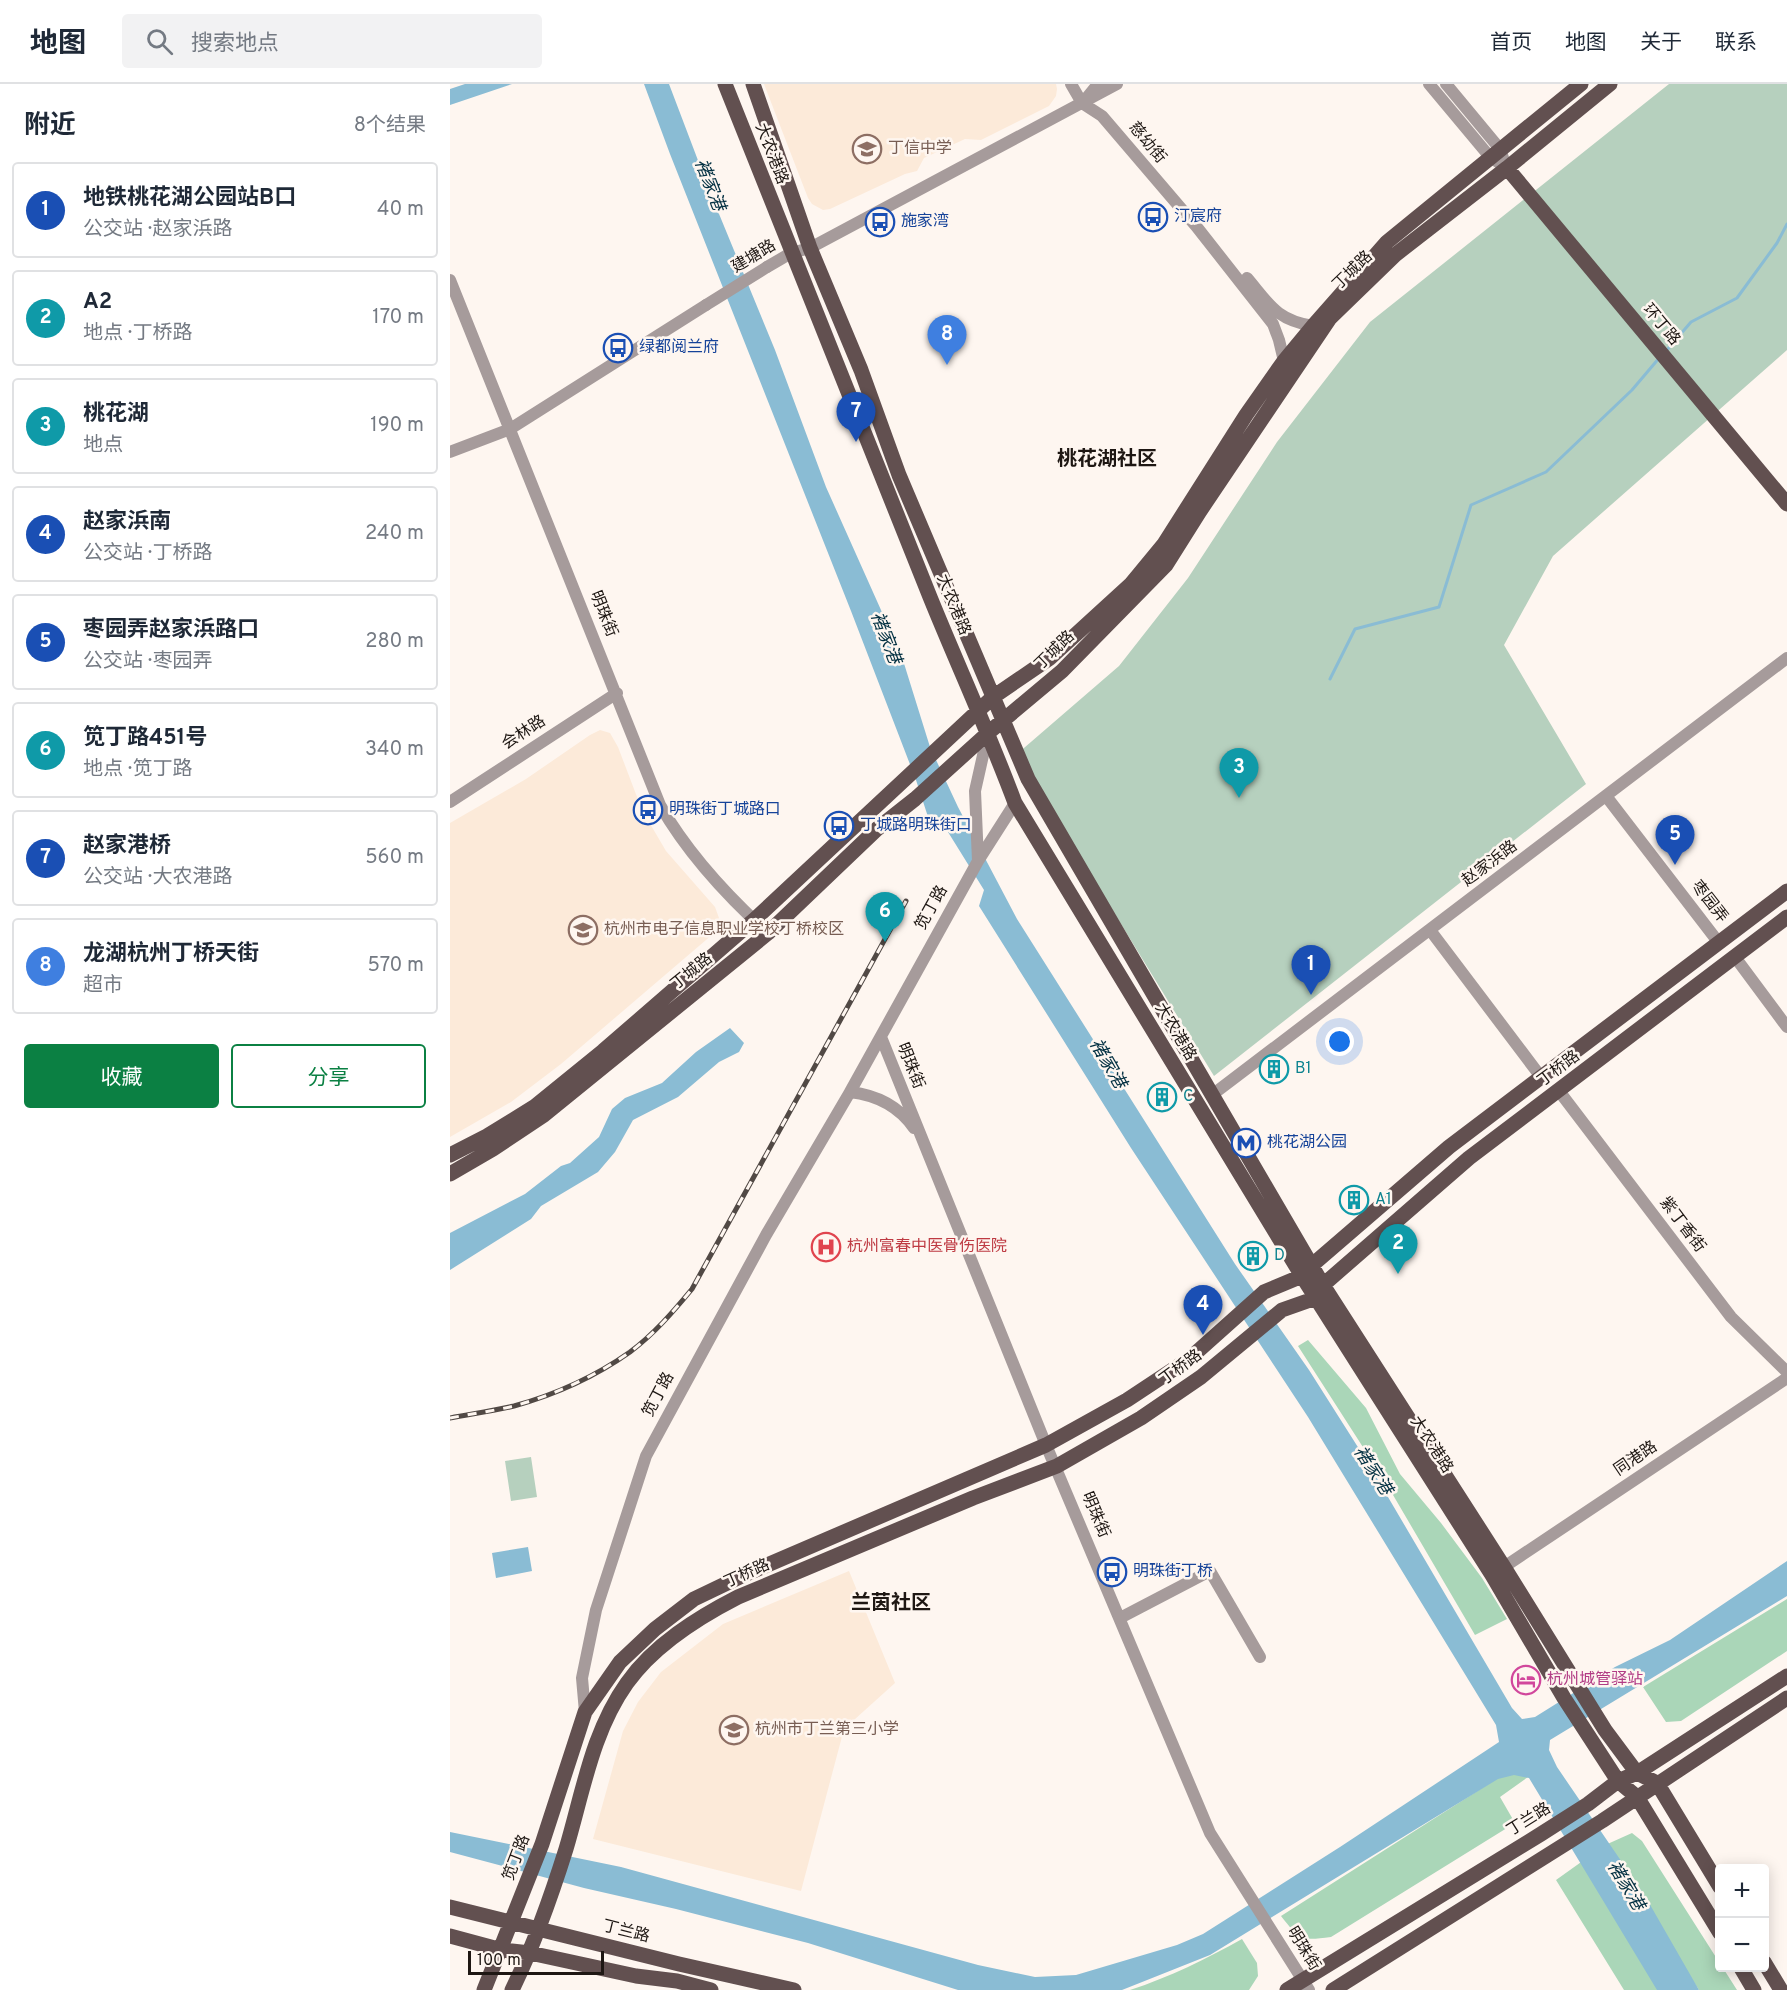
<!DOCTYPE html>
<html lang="zh">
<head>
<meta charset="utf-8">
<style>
  body { margin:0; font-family:Overpass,"Noto Sans SC",sans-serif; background:#f2f2f3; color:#1f2937 }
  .controls { position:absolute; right:18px; bottom:18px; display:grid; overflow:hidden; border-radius:6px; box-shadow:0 3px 15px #0003 }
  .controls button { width:54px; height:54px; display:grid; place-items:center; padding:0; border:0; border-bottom:2px solid #e0e1e3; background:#fff; color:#1f2937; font:30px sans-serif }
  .scale { position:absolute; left:18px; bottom:15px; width:136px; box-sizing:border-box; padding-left:6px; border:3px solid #1e1713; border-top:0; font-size:16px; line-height:21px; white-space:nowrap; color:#1e1713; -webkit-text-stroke:4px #fef6f0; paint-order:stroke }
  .you { position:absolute; left:890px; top:958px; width:21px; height:21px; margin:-15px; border:4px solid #fff; border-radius:50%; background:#1a73e8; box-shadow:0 0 0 9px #1a73e833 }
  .badge { display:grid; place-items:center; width:39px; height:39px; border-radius:50%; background:#0b8043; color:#fff; font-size:20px; font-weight:700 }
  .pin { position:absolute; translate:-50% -50px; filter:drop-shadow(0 2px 3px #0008) }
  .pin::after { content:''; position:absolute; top:32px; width:21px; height:18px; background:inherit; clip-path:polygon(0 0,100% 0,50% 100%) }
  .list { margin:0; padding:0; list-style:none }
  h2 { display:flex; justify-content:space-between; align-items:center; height:78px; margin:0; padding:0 24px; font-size:26px }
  h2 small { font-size:20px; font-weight:400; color:#747a83 }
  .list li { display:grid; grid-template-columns:39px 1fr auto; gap:18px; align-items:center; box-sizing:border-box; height:96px; margin:0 12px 12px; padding:0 12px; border:2px solid #e0e1e3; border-radius:6px }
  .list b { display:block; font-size:22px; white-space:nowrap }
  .list p { margin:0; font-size:20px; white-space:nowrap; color:#747a83 }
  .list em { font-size:20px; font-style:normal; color:#747a83 }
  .actions { display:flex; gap:12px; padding:18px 24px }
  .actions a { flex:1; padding:14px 0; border:2px solid #0b8043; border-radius:6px; text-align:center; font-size:21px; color:#0b8043 }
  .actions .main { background:#0b8043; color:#fff }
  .icon { flex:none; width:33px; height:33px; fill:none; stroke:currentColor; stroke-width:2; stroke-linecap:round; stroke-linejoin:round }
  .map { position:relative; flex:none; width:1337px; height:1906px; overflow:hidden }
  header { display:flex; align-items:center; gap:36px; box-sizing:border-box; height:84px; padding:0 30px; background:#fff; border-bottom:2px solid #e0e1e3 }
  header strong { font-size:28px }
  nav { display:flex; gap:33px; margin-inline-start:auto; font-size:21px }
  .search { width:420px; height:54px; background:#f2f2f3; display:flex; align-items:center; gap:15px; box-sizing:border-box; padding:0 21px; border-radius:6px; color:#747a83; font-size:22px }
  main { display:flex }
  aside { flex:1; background:#fff }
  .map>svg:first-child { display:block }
  .education { fill:#fcead9 }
  .green { fill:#b6d0be }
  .forest { fill:#aad6b8 }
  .water { fill:#8abcd4 }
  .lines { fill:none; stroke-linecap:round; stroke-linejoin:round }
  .stream { stroke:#8abcd4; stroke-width:3 }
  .minor { stroke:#a69b9b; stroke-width:12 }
  .major { stroke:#625050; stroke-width:15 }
  .rail-casing { stroke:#514945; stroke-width:5 }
  .rail { stroke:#fef6f0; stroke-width:3; stroke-dasharray:9; stroke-linecap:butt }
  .minor-bridge { stroke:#a69b9b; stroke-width:12 }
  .labels { text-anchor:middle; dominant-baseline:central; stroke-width:5; stroke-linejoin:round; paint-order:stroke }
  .street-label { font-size:16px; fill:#1e1713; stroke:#fef6f0 }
  .education-label { font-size:16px; fill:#785e54; stroke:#fef6f0; text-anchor:start }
  .transit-label { font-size:16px; fill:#164399; stroke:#fef6f0; text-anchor:start }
  .culture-label { font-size:16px; fill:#0d838f; stroke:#fef6f0; text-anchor:start }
  .health-label { font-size:16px; fill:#be3a42; stroke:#fef6f0; text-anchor:start }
  .hotel-label { font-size:16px; fill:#b23c85; stroke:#fef6f0; text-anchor:start }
  .water-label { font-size:18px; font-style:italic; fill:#033042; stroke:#fef6f0 }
  .quarter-label { font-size:20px; font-weight:bold; fill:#1e1713; stroke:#fef6f0 }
</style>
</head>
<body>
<header>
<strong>地图</strong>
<div class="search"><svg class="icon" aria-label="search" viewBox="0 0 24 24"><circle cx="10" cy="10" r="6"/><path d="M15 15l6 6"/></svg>搜索地点</div>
<nav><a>首页</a><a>地图</a><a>关于</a><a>联系</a></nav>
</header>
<main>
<aside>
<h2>附近<small>8个结果</small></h2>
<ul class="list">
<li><span class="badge" style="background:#1a4fb4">1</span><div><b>地铁桃花湖公园站B口</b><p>公交站 · 赵家浜路</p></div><em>40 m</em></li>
<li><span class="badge" style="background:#0f9aa8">2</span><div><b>A2</b><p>地点 · 丁桥路</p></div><em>170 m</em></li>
<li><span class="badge" style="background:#0f9aa8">3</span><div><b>桃花湖</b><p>地点</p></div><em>190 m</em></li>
<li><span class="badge" style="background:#1a4fb4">4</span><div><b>赵家浜南</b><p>公交站 · 丁桥路</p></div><em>240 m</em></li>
<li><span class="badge" style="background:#1a4fb4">5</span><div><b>枣园弄赵家浜路口</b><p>公交站 · 枣园弄</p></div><em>280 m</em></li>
<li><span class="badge" style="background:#0f9aa8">6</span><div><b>笕丁路451号</b><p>地点 · 笕丁路</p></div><em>340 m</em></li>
<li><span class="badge" style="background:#1a4fb4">7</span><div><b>赵家港桥</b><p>公交站 · 大农港路</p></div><em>560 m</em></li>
<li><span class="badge" style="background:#3f7fe0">8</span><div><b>龙湖杭州丁桥天街</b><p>超市</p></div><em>570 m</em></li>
</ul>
<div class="actions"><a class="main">收藏</a><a>分享</a></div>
</aside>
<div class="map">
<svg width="1337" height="1906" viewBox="0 0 1337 1906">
  <rect width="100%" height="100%" fill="#fef6f0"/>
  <path class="education" d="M314 0H606L607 5 606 12 599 22 531 56 515 55 474 74 467 87 455 90 380 125 373 126 362 120 358 114Z
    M150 646 160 649 168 663 192 726 216 767 265 823 269 834 267 842 263 850 111 980 61 1018 0 1053V739L76 695 140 651Z
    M399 1487 445 1599 394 1645 351 1807 143 1755 173 1647 188 1618 211 1588 273 1540Z"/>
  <path class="green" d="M1219 0H1337V266L1103 472 1054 561 1136 700 764 992 567 670 669 582 738 494 827 358 920 238Z
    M81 1373 87 1413 61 1417 55 1377Z"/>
  <path class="forest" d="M858 1256 916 1324 950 1390 991 1439 1032 1494 1057 1535 1025 1551 936 1399 848 1262Z
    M1337 1515V1567L1231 1637 1216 1638 1193 1603Z
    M1062 1685 1078 1693 1050 1713 1065 1739 881 1853C850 1857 850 1856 831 1832Z
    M1182 1749 1192 1757 1269 1878 1270 1884H1273L1287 1906H1249L1153 1762Z
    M1134 1776 1216 1906H1174L1106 1796Z
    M792 1855 807 1879 808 1892 799 1906H680C720 1893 756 1875 792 1855Z"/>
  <path class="water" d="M15 0H62L0 21V5Z
    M194 0H219L260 108 325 266 376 403 452 573 480 663 508 723 567 835 785 1180 859 1286 918 1379 1062 1624 1072 1635 1085 1633 1165 1583 1220 1556 1337 1477V1512L1100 1656 1099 1666 1107 1683 1195 1812 1249 1906H1207L1079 1694 1064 1691 1048 1695 760 1871 672 1906H508L358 1859 226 1825 134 1804 0 1768V1748L171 1783 528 1881 585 1893 626 1891 727 1861 753 1850 890 1763 1049 1658 1046 1641 858 1333 681 1064 529 822 534 806 498 748 480 739 466 696 401 527 220 70Z
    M280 944 294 959 289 968 269 978 228 1013 183 1036 165 1068 148 1088 91 1122 81 1135 0 1186V1149L75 1110 111 1082 120 1079 149 1053 162 1025 175 1014 212 999 246 968Z
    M78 1463 82 1487 46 1494 42 1469Z"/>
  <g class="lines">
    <path class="stream" d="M1217 266 1241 238 1287 214 1327 159 1337 140
      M880 595 905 545 989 523 1021 421 1096 388 1182 306 1210 273"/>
    <path class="minor" d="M621 0 632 19 652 32 746 142 823 240 829 256 834 277
      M979 0 1040 73 1057 84
      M996 0 1050 65 1053 74
      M635 16 648 0
      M317 183 341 169 360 164 667 0
      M797 194C819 220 826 236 863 242
      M0 196 210 721C238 770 276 811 318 849
      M0 368 60 345 256 221
      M1156 712 1269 859
      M0 718 167 609
      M528 777 525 707 538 649
      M980 846 1091 993
      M1285 873 1337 943
      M431 953 596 1361 760 1749 859 1906
      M1109 1007 1281 1233 1337 1288
      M400 1008C426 1011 448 1021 464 1044
      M762 1011 1337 574
      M1054 1483 1337 1294
      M670 1534 760 1487 810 1573
      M135 1628 132 1594 146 1526 196 1372 316 1151 400 1008 528 777 565 719"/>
    <path class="major" d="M275 0C342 172 411 343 480 513 508 582 539 649 565 719L852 1192 1042 1491 1114 1614 1168 1697 1187 1713 1270 1849
      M303 0 360 164 411 286 449 391 578 695 873 1201 1054 1483 1155 1646 1187 1689 1207 1699 1270 1803
      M1057 84 1337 420
      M0 1071 37 1052 84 1023 153 967 304 836 543 613 600 574 681 500 714 460 796 331 834 277 863 242 937 158 1131 0
      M0 1090 43 1065 94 1031 318 849 427 745 465 715 538 649 612 587 716 481 750 427 880 234 945 171 1057 84 1160 0
      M0 1823 229 1880 344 1906
      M0 1852 52 1866 80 1869 186 1892 227 1897 261 1906
      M1314 1878 1331 1906
      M1291 1884 1304 1906
      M34 1906 92 1760 135 1628 170 1578 205 1545 244 1515 294 1491 596 1361 677 1316 739 1275 814 1208 852 1192 861 1182 999 1063 1337 807
      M62 1906C84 1861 101 1813 116 1765 133 1708 142 1648 177 1599 204 1561 247 1534 288 1513L523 1414 607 1382 691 1334 751 1293 832 1226 866 1214 873 1201 1019 1074 1337 833
      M837 1906 1091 1750 1138 1720 1168 1697 1187 1689 1337 1592
      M883 1906 1152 1737 1337 1614"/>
    <g class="rail-casing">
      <path id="rail" d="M0 1334C21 1330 43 1327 64 1322 104 1311 146 1292 180 1268 204 1250 223 1228 242 1205L456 817"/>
    </g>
    <use href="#rail" class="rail"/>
    <path class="minor-bridge" d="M256 221 317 183"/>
  </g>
  <defs>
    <g id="school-ring" transform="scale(1.5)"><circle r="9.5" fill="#fef6f0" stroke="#8d6e63" stroke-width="1.5"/><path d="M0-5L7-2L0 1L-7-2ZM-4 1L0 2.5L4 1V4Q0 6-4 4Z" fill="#8d6e63"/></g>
    <g id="bus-ring" transform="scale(1.5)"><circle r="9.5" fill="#fef6f0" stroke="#1a4fb4" stroke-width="1.5"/><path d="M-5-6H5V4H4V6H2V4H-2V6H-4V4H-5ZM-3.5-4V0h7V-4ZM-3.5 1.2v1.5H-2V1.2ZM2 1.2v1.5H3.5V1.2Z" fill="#1a4fb4"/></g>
    <g id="building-ring" transform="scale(1.5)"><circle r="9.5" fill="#fef6f0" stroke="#0f9aa8" stroke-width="1.5"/><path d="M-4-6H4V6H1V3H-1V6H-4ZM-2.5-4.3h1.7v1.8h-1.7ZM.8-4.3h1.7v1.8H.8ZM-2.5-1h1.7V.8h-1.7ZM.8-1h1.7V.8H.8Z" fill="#0f9aa8"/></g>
    <g id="metro-ring" transform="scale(1.5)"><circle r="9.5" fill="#fef6f0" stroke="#1a4fb4" stroke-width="1.5"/><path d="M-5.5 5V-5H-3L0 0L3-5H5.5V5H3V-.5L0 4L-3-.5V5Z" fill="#1a4fb4"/></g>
    <g id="hospital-ring" transform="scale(1.5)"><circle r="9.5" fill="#fef6f0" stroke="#e0444e" stroke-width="1.5"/><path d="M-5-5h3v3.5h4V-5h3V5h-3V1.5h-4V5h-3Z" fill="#e0444e"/></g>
    <g id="hotel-ring" transform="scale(1.5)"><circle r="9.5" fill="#fef6f0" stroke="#d1479c" stroke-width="1.5"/><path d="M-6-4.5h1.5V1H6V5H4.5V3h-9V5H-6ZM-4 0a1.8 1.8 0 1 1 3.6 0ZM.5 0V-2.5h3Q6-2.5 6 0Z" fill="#d1479c"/></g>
  </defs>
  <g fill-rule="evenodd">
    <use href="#school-ring" x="417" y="65"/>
    <use href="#bus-ring" x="703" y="133"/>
    <use href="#bus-ring" x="430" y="138"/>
    <use href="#bus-ring" x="168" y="264"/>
    <use href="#bus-ring" x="198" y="726"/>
    <use href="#bus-ring" x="389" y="742"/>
    <use href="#school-ring" x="133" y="846"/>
    <use href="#building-ring" x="824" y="985"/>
    <use href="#building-ring" x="712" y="1013"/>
    <use href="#metro-ring" x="796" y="1059"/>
    <use href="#building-ring" x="904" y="1116"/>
    <use href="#hospital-ring" x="376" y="1163"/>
    <use href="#building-ring" x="803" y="1172"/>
    <use href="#bus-ring" x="662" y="1488"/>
    <use href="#hotel-ring" x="1076" y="1596"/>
    <use href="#school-ring" x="284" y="1646"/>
  </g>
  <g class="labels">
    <g class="street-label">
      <text transform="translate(697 59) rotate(50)">慈幼街</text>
      <text transform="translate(321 70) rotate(69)">大农港路</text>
      <text transform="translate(304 173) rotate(-31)">建塘路</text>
      <text transform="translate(903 187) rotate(-44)">丁城路</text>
      <text transform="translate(1211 241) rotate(50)">环丁路</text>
      <text transform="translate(503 521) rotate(68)">大农港路</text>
      <text transform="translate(153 530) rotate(68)">明珠街</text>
      <text transform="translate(605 567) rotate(-44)">丁城路</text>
      <text transform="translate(74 649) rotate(-33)">会林路</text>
      <text transform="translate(1040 780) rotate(-37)">赵家浜路</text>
      <text transform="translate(1259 818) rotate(52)">枣园弄</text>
      <text transform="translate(482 824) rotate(-61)">笕丁路</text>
      <text transform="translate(242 888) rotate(-39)">丁城路</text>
      <text transform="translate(725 948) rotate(59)">大农港路</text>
      <text transform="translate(460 982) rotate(68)">明珠街</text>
      <text transform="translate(1109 985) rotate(-37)">丁桥路</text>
      <text transform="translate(1232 1141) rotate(53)">紫丁香街</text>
      <text transform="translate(731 1284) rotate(-36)">丁桥路</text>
      <text transform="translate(209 1311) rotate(-62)">笕丁路</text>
      <text transform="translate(981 1361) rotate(57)">大农港路</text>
      <text transform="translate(1186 1375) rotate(-34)">同港路</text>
      <text transform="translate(645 1431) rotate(67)">明珠街</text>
      <text transform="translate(297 1490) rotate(-24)">丁桥路</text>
      <text transform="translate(1079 1736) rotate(-32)">丁兰路</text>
      <text transform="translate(67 1774) rotate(-69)">笕丁路</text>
      <text transform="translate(176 1848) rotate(14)">丁兰路</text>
      <text transform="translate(853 1865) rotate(58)">明珠街</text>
    </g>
    <g class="education-label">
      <text x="438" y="65">丁信中学</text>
      <text x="154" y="846">杭州市电子信息职业学校丁桥校区</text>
      <text x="305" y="1646">杭州市丁兰第三小学</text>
    </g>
    <g class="transit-label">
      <text x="724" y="133">汀宸府</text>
      <text x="451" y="138">施家湾</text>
      <text x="189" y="264">绿都阅兰府</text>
      <text x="219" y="726">明珠街丁城路口</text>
      <text x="410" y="742">丁城路明珠街口</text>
      <text x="817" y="1059">桃花湖公园</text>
      <text x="683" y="1488">明珠街·丁桥</text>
    </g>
    <g class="culture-label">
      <text x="845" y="985">B1</text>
      <text x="733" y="1013">C</text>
      <text x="925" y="1116">A1</text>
      <text x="824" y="1172">D</text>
    </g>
    <g class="health-label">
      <text x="397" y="1163">杭州富春中医骨伤医院</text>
    </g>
    <g class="hotel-label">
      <text x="1097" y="1596">杭州城管驿站</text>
    </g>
    <g class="water-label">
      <text transform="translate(259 101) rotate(69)">褚家港</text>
      <text transform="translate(435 554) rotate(69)">褚家港</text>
      <text transform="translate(657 980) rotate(60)">褚家港</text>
      <text transform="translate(922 1387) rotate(57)">褚家港</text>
      <text transform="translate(1175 1802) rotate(59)">褚家港</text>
    </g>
    <g class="quarter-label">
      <text x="657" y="376">桃花湖社区</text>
      <text x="441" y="1520">兰茵社区</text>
    </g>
  </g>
</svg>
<div class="controls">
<button>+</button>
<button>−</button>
</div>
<div class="scale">100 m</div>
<div class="you"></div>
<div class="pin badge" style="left:861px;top:911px;background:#1a4fb4">1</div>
<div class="pin badge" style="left:948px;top:1190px;background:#0f9aa8">2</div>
<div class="pin badge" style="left:789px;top:714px;background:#0f9aa8">3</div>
<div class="pin badge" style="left:753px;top:1251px;background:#1a4fb4">4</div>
<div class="pin badge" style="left:1225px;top:781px;background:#1a4fb4">5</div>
<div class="pin badge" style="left:435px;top:858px;background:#0f9aa8">6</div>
<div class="pin badge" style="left:406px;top:358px;background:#1a4fb4">7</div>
<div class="pin badge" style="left:497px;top:281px;background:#3f7fe0">8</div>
</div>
</main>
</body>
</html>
